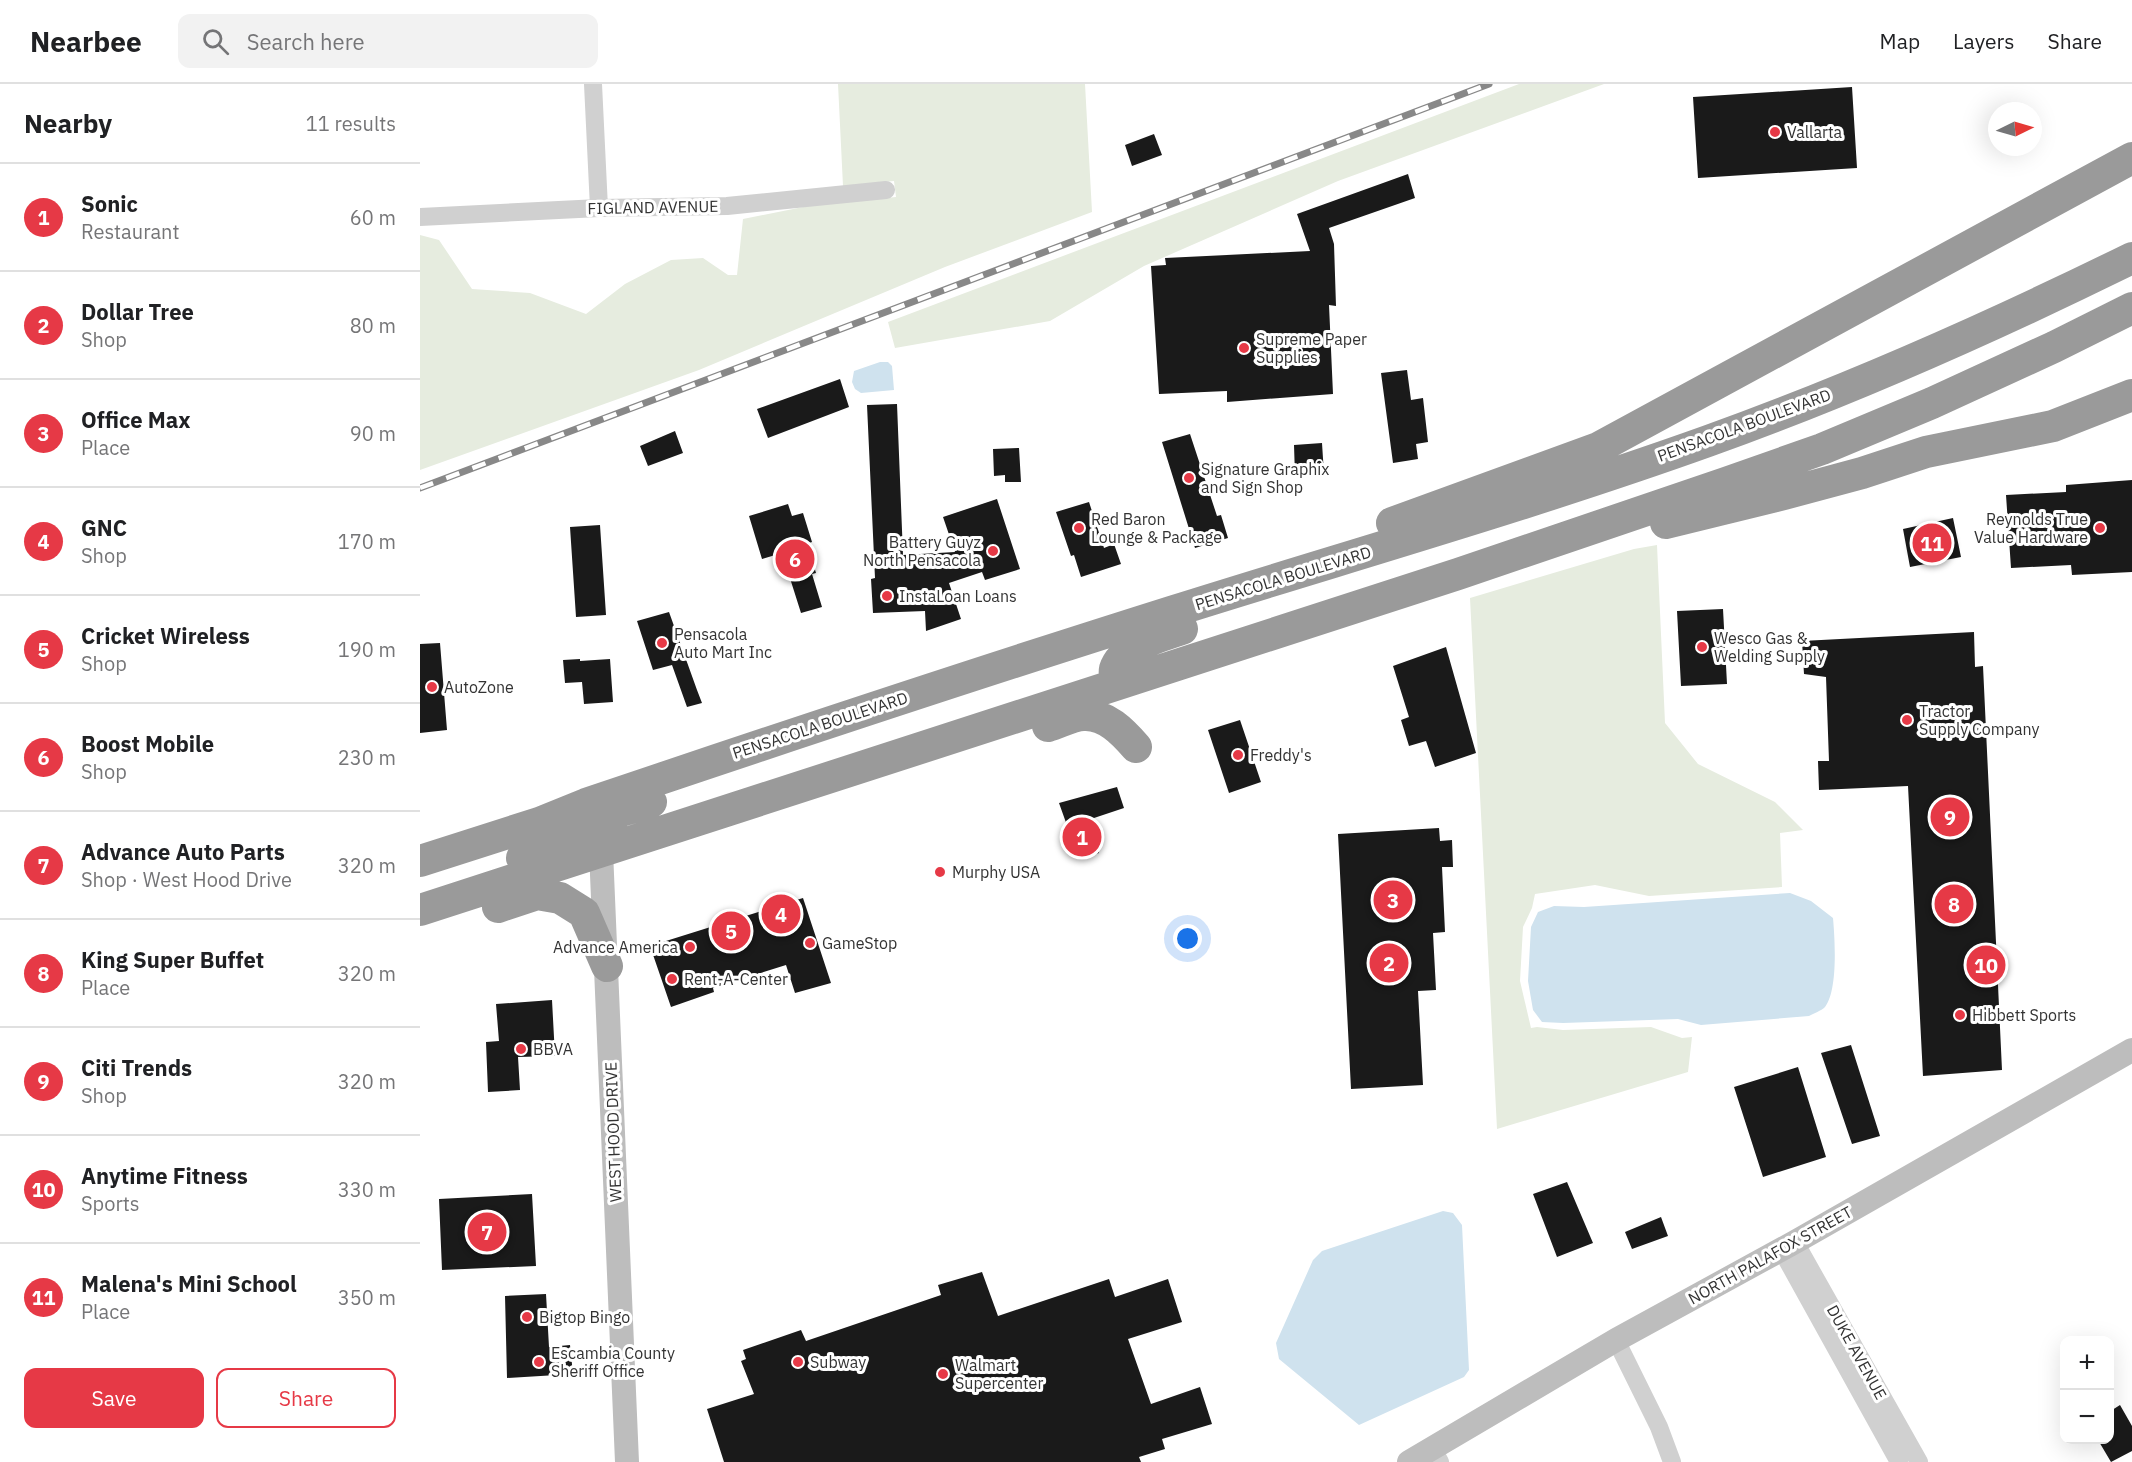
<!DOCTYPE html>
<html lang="en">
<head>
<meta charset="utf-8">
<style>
  body { margin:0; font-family:"IBM Plex Sans",sans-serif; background:#f2f2f2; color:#202124 }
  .controls { position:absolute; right:18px; bottom:18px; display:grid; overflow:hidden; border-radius:12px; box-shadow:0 6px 24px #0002 }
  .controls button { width:54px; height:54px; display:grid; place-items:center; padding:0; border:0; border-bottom:2px solid #e0e0e0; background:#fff; color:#202124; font:30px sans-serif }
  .compass { position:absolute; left:1568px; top:18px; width:54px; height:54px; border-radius:50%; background:#fff; box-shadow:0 6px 24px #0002; rotate:85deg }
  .you { position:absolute; left:768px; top:855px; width:21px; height:21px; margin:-15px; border:4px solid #fff; border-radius:50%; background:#1a73e8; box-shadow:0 0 0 9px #1a73e833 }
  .badge { display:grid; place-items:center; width:39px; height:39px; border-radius:50%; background:#e63946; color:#fff; font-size:20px; font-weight:700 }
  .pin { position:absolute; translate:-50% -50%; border:3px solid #fff; box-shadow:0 2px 6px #0006 }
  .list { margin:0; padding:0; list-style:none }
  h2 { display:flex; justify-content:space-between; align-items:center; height:78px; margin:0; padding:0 24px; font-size:26px }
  h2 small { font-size:20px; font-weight:400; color:#757577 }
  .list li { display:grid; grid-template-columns:39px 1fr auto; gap:18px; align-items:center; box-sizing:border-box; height:108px; padding:0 24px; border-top:2px solid #e0e0e0 }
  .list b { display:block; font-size:22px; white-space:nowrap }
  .list p { margin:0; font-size:20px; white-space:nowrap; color:#757577 }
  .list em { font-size:20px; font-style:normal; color:#757577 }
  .actions { display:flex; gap:12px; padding:18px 24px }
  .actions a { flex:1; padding:14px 0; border:2px solid #e63946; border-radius:12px; text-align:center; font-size:21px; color:#e63946 }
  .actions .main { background:#e63946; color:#fff }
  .icon { flex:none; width:33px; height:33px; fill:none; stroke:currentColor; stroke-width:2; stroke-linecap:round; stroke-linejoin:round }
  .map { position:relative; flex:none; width:1712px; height:1378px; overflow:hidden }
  header { display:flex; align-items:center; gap:36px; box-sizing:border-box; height:84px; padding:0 30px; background:#fff; border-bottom:2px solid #e0e0e0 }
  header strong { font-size:28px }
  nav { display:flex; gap:33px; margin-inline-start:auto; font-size:21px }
  .search { width:420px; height:54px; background:#f2f2f2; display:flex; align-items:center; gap:15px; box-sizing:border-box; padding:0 21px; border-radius:12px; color:#757577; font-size:22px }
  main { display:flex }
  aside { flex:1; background:#fff }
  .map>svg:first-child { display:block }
  .green { fill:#e6ecdf }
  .water { fill:#cfe2ee }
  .building { fill:#1a1a1a }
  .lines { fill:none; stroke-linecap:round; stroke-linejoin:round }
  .street { stroke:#d0d0d0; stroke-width:18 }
  .secondary { stroke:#bdbdbd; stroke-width:24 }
  .highway { stroke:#9a9a9a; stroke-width:32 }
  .rail-casing { stroke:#888; stroke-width:7 }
  .rail { stroke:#fff; stroke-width:4.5; stroke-dasharray:14; stroke-linecap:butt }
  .poi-dot { fill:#e63946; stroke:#fff; stroke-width:2 }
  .labels { text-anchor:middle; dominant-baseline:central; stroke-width:6; stroke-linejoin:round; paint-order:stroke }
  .poi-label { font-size:16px; fill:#333; stroke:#fff; text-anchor:start }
  .street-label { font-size:16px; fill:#333; stroke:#fff }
</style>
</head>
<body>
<header>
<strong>Nearbee</strong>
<div class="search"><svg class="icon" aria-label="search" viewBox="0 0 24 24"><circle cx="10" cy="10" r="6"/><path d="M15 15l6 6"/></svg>Search here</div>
<nav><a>Map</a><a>Layers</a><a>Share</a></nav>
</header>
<main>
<aside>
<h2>Nearby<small>11 results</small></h2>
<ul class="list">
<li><span class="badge">1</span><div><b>Sonic</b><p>Restaurant</p></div><em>60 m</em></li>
<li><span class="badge">2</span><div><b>Dollar Tree</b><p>Shop</p></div><em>80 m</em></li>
<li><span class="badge">3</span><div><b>Office Max</b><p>Place</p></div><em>90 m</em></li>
<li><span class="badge">4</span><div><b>GNC</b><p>Shop</p></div><em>170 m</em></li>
<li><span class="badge">5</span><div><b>Cricket Wireless</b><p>Shop</p></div><em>190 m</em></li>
<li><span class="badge">6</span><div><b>Boost Mobile</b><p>Shop</p></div><em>230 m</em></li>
<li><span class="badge">7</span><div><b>Advance Auto Parts</b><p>Shop · West Hood Drive</p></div><em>320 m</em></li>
<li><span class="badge">8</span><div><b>King Super Buffet</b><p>Place</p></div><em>320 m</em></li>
<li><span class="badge">9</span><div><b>Citi Trends</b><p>Shop</p></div><em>320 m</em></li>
<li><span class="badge">10</span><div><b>Anytime Fitness</b><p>Sports</p></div><em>330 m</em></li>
<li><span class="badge">11</span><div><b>Malena's Mini School</b><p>Place</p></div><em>350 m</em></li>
</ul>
<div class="actions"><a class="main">Save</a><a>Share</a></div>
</aside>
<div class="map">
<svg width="1712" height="1378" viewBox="0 0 1712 1378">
  <rect width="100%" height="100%" fill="#fff"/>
  <path class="green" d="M418 0H665L672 128 525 183 279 286 0 386V151L19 156 52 205 110 209 166 230 205 200 251 176 283 174 308 191H317L323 135 393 121 476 113 474 97 423 102Z
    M1099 0H1184L918 97 724 182 630 237 475 264 468 238Z
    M1237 461 1245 639 1278 680 1355 718 1383 746 1360 749 1362 803 1229 812 1175 801 1115 810 1112 824 1103 843 1100 897 1111 944 1117 943 1143 946 1231 943 1262 954 1272 953 1268 988 1077 1045 1050 514 1214 465Z"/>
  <path class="water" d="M460 278H468L472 282 474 306 441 309 435 305 432 298 434 287Z
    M1370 809 1391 817 1413 834C1415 856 1418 906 1405 923 1401 927 1394 929 1389 932L1281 941 1258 935 1143 939 1122 938 1113 926 1108 897 1111 843 1118 828 1134 822 1164 823Z
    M1023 1127 1033 1129 1042 1141 1049 1286 1044 1293 939 1341 859 1275 856 1259 893 1176 902 1167Z"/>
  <path class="building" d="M1432 3 1437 84 1278 94 1273 13Z
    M734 50 742 71 712 82 705 61Z
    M988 90 995 114 909 144 914 160 916 222 909 221 913 310 807 318V307L739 310 731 182 746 181 745 174 890 167 877 130Z
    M987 286 991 316 1003 314 1008 358 996 360 998 375 973 379 961 289Z
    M420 295 429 323 348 354 337 325Z
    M477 320 483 471 535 468 523 433 577 415 600 485 565 496 562 488 529 499 541 535 506 547 505 527 453 529 451 495 455 494 447 321Z
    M255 347 263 369 228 382 220 362Z
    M770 350 797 432 801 431 808 454 775 464 742 358Z
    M902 359 904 390 875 392 874 361Z
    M599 364 601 398H585V391L574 392 573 365Z
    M1712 396V488L1652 491 1651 481 1591 484 1586 411 1646 408V401Z
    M669 418 684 464 694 460 701 480 661 493 654 471 651 472 636 428Z
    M368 420 372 432 383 429 392 458 387 460 396 489 392 490 402 523 381 529 362 469 342 475 329 432Z
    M1533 434 1541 473 1490 483 1483 445Z
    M180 441 186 531 156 533 150 443Z
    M1303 525 1307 600 1261 602 1257 527Z
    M249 528 277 606 282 619 267 623 252 581 233 586 217 537Z
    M1554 548 1555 583 1563 582 1582 986 1503 992 1488 702 1399 706 1398 677H1409L1406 593 1384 590 1382 557Z
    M20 559 27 646 0 649V560Z
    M1026 563 1056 669 1015 683 1006 657 989 662 981 636 989 633 973 582Z
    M160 575V577L190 575 193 618 164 620 162 598 145 599 143 576Z
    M820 636 841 698 809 709 788 646Z
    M697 703 704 724 668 736 679 769 659 775 639 719Z
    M1019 744 1020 757 1032 756 1033 783H1022L1025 848 1013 849 1016 906 998 907 1003 1001 931 1005 918 750Z
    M383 814 411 899 375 909 366 881 293 904 294 908 251 923 230 862Z
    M132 916 135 972 98 973 100 1006 68 1008 66 958 79 957 76 920Z
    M1431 961 1460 1052 1432 1060 1401 969Z
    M1378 983 1406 1073 1343 1093 1314 1003Z
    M1147 1098 1173 1159 1137 1173 1113 1110Z
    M112 1110 116 1182 22 1186 19 1115Z
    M1241 1133 1248 1152 1212 1165 1205 1148Z
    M562 1188 578 1232 689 1195 695 1213 748 1195 762 1238 708 1255 731 1320 780 1303 792 1340 742 1355 745 1365 719 1373 721 1378H304L287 1325 334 1310 321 1277 326 1275 323 1266 381 1246 386 1257 521 1211 518 1201Z
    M126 1210 129 1263 150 1261 153 1290 87 1294 85 1212Z
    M1700 1321 1712 1342V1367L1691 1378 1678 1356H1689V1328Z"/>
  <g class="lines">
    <path class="street" d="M173 0 179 124
      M0 133 179 124 307 122 466 106
      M1375 1158 1499 1378
      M1361 1165 1479 1378
      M1196 1256 1239 1343 1252 1378
      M1013 1365 1020 1378"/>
    <path class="secondary" d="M176 751 181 767 207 1378
      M989 1378 1196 1256 1375 1158 1712 966"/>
    <path class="highway" d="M972 439 1178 364 1712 74
      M1246 439 1364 410 1442 389 1506 368 1633 342 1712 311
      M695 599C695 595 694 589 695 585 702 562 742 552 762 545
      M628 642C639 639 653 631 664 631 686 630 703 648 716 663
      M181 767 183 744 198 728 231 718
      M102 774 126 766 152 751 166 720
      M0 777 119 739 166 720C361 654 557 589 754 527 932 471 1112 420 1288 357 1433 305 1574 242 1712 174
      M78 823 117 810 140 814 164 829 187 882
      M0 826 1038 490 1306 399 1402 365 1512 319 1634 263 1712 224"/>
    <g class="rail-casing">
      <path id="rail" d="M0 404 1069 0"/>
    </g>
    <use href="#rail" class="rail"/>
  </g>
  <g class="poi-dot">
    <circle cx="1355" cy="48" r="6"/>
    <circle cx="824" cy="264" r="6"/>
    <circle cx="769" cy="394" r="6"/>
    <circle cx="659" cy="444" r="6"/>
    <circle cx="1680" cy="444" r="6"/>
    <circle cx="573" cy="467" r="6"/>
    <circle cx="467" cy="512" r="6"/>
    <circle cx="242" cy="559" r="6"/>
    <circle cx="1282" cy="563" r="6"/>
    <circle cx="12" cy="603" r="6"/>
    <circle cx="1487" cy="636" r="6"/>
    <circle cx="818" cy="671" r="6"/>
    <circle cx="520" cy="788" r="6"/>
    <circle cx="390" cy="859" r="6"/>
    <circle cx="270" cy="863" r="6"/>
    <circle cx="252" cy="895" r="6"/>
    <circle cx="1540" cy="931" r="6"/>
    <circle cx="101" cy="965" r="6"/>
    <circle cx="107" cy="1233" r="6"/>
    <circle cx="119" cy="1278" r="6"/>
    <circle cx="378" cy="1278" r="6"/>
    <circle cx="523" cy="1290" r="6"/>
  </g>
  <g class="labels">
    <g class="poi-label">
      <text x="1367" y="48">Vallarta</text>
      <text x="836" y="255">Supreme Paper<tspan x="836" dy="18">Supplies</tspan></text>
      <text x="781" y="385">Signature Graphix<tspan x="781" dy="18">and Sign Shop</tspan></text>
      <text x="671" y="435">Red Baron<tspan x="671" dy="18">Lounge &amp; Package</tspan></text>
      <text x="1668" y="435" text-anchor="end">Reynolds True<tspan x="1668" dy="18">Value Hardware</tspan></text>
      <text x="561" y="458" text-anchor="end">Battery Guyz<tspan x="561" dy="18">North Pensacola</tspan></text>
      <text x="479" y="512">InstaLoan Loans</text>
      <text x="254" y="550">Pensacola<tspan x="254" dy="18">Auto Mart Inc</tspan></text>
      <text x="1294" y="554">Wesco Gas &amp;<tspan x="1294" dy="18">Welding Supply</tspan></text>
      <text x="24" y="603">AutoZone</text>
      <text x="1499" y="627">Tractor<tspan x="1499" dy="18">Supply Company</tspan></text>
      <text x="830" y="671">Freddy's</text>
      <text x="532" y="788">Murphy USA</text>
      <text x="402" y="859">GameStop</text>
      <text x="258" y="863" text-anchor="end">Advance America</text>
      <text x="264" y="895">Rent-A-Center</text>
      <text x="1552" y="931">Hibbett Sports</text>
      <text x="113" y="965">BBVA</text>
      <text x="119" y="1233">Bigtop Bingo</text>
      <text x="131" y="1269">Escambia County<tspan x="131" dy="18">Sheriff Office</tspan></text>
      <text x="390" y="1278">Subway</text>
      <text x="535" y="1281">Walmart<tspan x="535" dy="18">Supercenter</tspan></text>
    </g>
    <g class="street-label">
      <text transform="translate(233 123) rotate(-1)">FIGLAND AVENUE</text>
      <text transform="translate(1324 341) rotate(-20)">PENSACOLA BOULEVARD</text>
      <text transform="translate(863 494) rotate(-17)">PENSACOLA BOULEVARD</text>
      <text transform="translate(400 641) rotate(-18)">PENSACOLA BOULEVARD</text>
      <text transform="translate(193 1048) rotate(-92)">WEST HOOD DRIVE</text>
      <text transform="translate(1350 1171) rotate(-29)">NORTH PALAFOX STREET</text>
      <text transform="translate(1437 1268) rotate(61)">DUKE AVENUE</text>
    </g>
  </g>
</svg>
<div class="controls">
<button>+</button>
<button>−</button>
</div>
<svg class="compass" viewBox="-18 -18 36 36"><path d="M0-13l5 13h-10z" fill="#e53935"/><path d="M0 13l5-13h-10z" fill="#757577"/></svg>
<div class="you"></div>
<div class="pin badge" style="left:662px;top:753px">1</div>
<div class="pin badge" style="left:969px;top:879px">2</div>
<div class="pin badge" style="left:973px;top:816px">3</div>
<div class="pin badge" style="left:361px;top:830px">4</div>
<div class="pin badge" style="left:311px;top:847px">5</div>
<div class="pin badge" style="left:375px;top:475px">6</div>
<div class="pin badge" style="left:67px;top:1148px">7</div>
<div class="pin badge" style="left:1534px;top:820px">8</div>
<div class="pin badge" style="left:1530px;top:733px">9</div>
<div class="pin badge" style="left:1566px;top:881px">10</div>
<div class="pin badge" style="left:1512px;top:459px">11</div>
</div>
</main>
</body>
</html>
